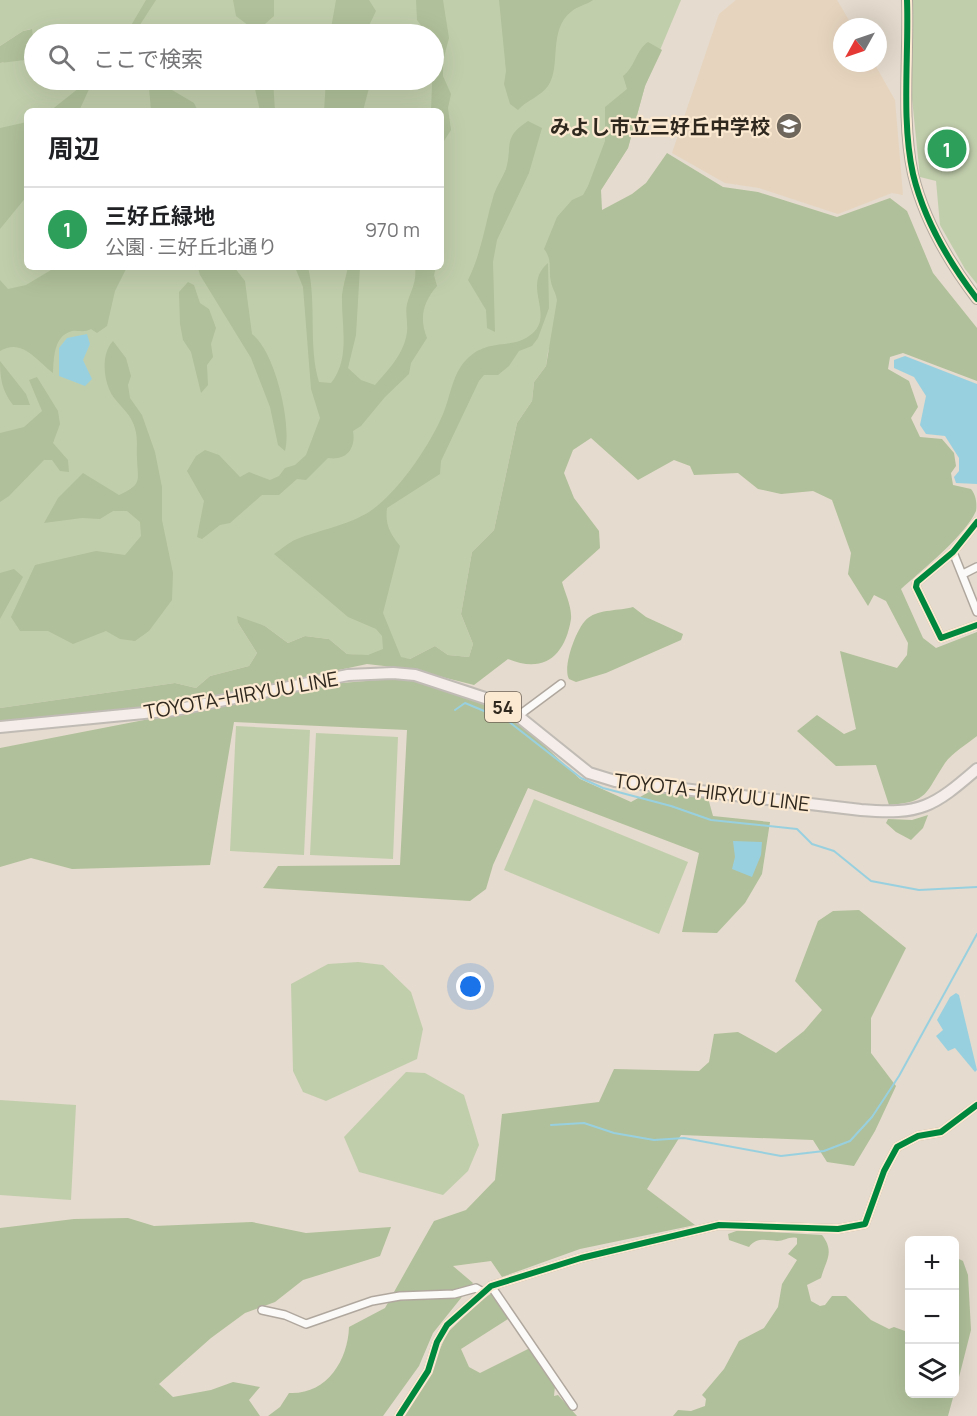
<!DOCTYPE html>
<html lang="ja">
<head>
<meta charset="utf-8">
<style>
  body { margin:0; font-family:Manrope,"Noto Sans JP",sans-serif; background:#f6f6f6; color:#202124 }
  .controls { position:absolute; right:18px; bottom:18px; display:grid; overflow:hidden; border-radius:9px; box-shadow:0 6px 24px #0002 }
  .controls button { width:54px; height:54px; display:grid; place-items:center; padding:0; border:0; border-bottom:2px solid #e0e0e0; background:#fff; color:#202124; font:30px sans-serif }
  .compass { position:absolute; left:833px; top:18px; width:54px; height:54px; border-radius:50%; background:#fff; box-shadow:0 6px 24px #0002; rotate:230deg }
  .you { position:absolute; left:471px; top:987px; width:21px; height:21px; margin:-15px; border:4px solid #fff; border-radius:50%; background:#1a73e8; box-shadow:0 0 0 9px #1a73e833 }
  .badge { display:grid; place-items:center; width:39px; height:39px; border-radius:50%; background:#1a73e8; color:#fff; font-size:20px; font-weight:700 }
  .pin { position:absolute; translate:-50% -50%; border:3px solid #fff; box-shadow:0 2px 6px #0006 }
  .list { margin:0; padding:0; list-style:none }
  h2 { display:flex; justify-content:space-between; align-items:center; height:78px; margin:0; padding:0 24px; font-size:26px }
  h2 small { font-size:20px; font-weight:400; color:#757577 }
  .list li { display:grid; grid-template-columns:39px 1fr auto; gap:18px; align-items:center; box-sizing:border-box; height:84px; padding:0 24px; border-top:2px solid #e0e0e0 }
  .list b { display:block; font-size:22px; white-space:nowrap }
  .list p { margin:0; font-size:20px; white-space:nowrap; color:#757577 }
  .list em { font-size:20px; font-style:normal; color:#757577 }
  .icon { flex:none; width:33px; height:33px; fill:none; stroke:currentColor; stroke-width:2; stroke-linecap:round; stroke-linejoin:round }
  .map { position:relative; flex:none; width:977px; height:1416px; overflow:hidden }
  .search { position:absolute; background:#fff; box-shadow:0 6px 24px #0002; left:24px; top:24px; width:420px; height:66px; display:flex; align-items:center; gap:15px; box-sizing:border-box; padding:0 21px; border-radius:33px; color:#757577; font-size:22px }
  .panel { position:absolute; background:#fff; box-shadow:0 6px 24px #0002; left:24px; top:108px; width:420px; height:162px; border-radius:9px }
  .map>svg:first-child { display:block }
  .built { fill:#e6d4be }
  .green { fill:#c1ceac; fill-rule:evenodd }
  .forest { fill:#b0c09a }
  .water { fill:#99d0df }
  .lines { fill:none; stroke-linecap:round; stroke-linejoin:round }
  .stream { stroke:#99d0df; stroke-width:2 }
  .street-casing { stroke:#b0a89f; stroke-width:10 }
  .secondary-casing { stroke:#b0a89f; stroke-width:12 }
  .primary-casing { stroke:#c0bbb4; stroke-width:14 }
  .street { stroke:#fbfaf8; stroke-width:7 }
  .secondary { stroke:#fbfaf8; stroke-width:9 }
  .primary { stroke:#f4ede9; stroke-width:10 }
  .cycleway-casing { stroke:#fce9d1; stroke-width:10 }
  .cycleway { stroke:#00873e; stroke-width:6 }
  .labels { text-anchor:middle; dominant-baseline:central; stroke-width:4.5; stroke-linejoin:round; paint-order:stroke }
  .shield { fill:#fce9d1; stroke:#6c6254; stroke-width:1.5 }
  .shield-label { font-size:18px; font-weight:bold; fill:#2f281f }
  .poi-label { font-size:20px; font-weight:bold; fill:#2f281f; stroke:#fce9d1; text-anchor:end }
  .street-label { font-size:20px; fill:#2f281f; stroke:#fce9d1 }
</style>
</head>
<body>
<div class="map">
<svg width="977" height="1416" viewBox="0 0 977 1416">
  <rect width="100%" height="100%" fill="#e5dbce"/>
  <path class="built" d="M736 0H837L853 27H842V63H874L895 100 903 195 892 193 838 214 759 188 725 183 672 153 719 14Z"/>
  <path class="green" d="M0 0H681L645 86 628 148 601 190 548 352 546 366 534 382 532 401 517 423 494 530 472 552 461 614 473 644 469 657 448 655 435 646 410 659 347 654 329 639 305 636 288 643 265 626 238 623 257 653 249 666 210 676 196 688 175 683 0 708V63H3L31 29 23 31 0 46ZM34 34H434V80H34ZM27 111H441V267H27Z
    M908 0H977V284L965 269 940 225 936 181 920 177 906 40Z
    M236 726 310 730 304 855 230 851Z
    M316 733 398 737 393 859 310 855Z
    M534 799 688 862 659 934 504 870Z
    M358 962 383 965 411 992 423 1029 417 1059 326 1101 303 1092 293 1071 291 984 328 964Z
    M406 1072 425 1073 464 1095 479 1145 468 1171 443 1195 359 1172 344 1137Z
    M0 1100 76 1105 71 1200 0 1195Z"/>
  <path class="forest" d="M146 0H156L134 34H126Z
    M274 0V16L265 24 249 26 236 16 233 0Z
    M336 0H369L376 11 365 34H330Z
    M416 0H443L449 38 443 61V76L451 94 448 108 451 130 444 141 441 142V111H431L434 34H427L417 20Z
    M499 0H593C586 5 578 6 572 11 547 30 562 66 548 86 541 96 526 101 518 110L510 104 504 84 506 71Z
    M32 29 33 38 25 60 0 63V46L23 31Z
    M648 42 662 50 645 86 628 148 601 190 602 210 632 194 646 183 667 153 723 187 758 192 837 217 890 198 907 211 933 273 977 328V381L903 353 890 357 888 369 909 381 918 407 911 418 920 437 942 439 954 453 956 466 951 473 953 485 971 489C976 495 977 503 976 511 965 536 922 570 901 589L923 638 936 648 977 632V736C967 744 952 753 945 763 925 793 929 802 889 805L876 765 836 766 797 731 817 715 844 734 856 729 840 651 897 668 907 655 908 643 886 601 874 595 868 606 848 574 851 553 832 500 813 491 781 494 758 489 738 473 694 475 690 466 674 460 638 480 591 438 573 450 564 473 574 498 599 531 600 548 562 582C565 593 572 607 571 619 565 656 544 674 508 659L474 685 410 669 367 664 180 704 0 721V708L175 683 196 688 210 676 249 666 257 653 238 623 237 616 265 626 288 643 305 636 329 639 347 654 368 655 383 649 382 636 376 629 348 617 274 554C282 549 289 542 297 539 322 529 356 524 377 506 402 486 431 443 443 414 451 395 452 375 466 360 488 337 510 350 529 336 558 316 520 287 548 263L549 308 538 338 532 346 519 351 509 366 498 375H484L479 381 441 461 440 474 387 508C385 525 390 533 400 546L383 613 401 657 410 659 435 646 448 655 469 657 473 644 461 614 472 552 494 530 517 423 532 401 534 382 546 366 557 300C556 293 552 288 551 282 548 268 553 261 544 249L557 217 572 200 583 195 588 186 605 141V107L627 89 623 76C635 67 636 50 648 42Z
    M151 80H174L172 90 194 103 198 111H151L149 87Z
    M253 80H273L275 111H260Z
    M326 80H371L363 111H324Z
    M90 87 79 111H50L79 88Z
    M528 121 542 128 529 173 497 240 493 262 495 332 487 328 486 310 468 280C482 252 485 223 494 194 497 185 503 177 506 169 513 145 502 138 528 121Z
    M27 122V196L0 229V128Z
    M56 267H127L115 291 107 326 97 333 91 329C84 333 79 330 72 331 53 336 54 359 53 373 36 360 22 338 0 351V280L8 289 26 285Z
    M198 267H234L245 281 252 334C275 351 292 424 285 451L278 445 270 407 251 358 200 275Z
    M295 267H308C317 305 308 345 319 382L331 383C351 358 341 325 342 295 343 286 346 276 348 267H360L356 335 348 368 361 380 375 385C389 369 404 354 407 332 408 323 405 312 407 304 411 290 417 282 415 267H436L434 275 437 286C423 302 419 318 427 338L411 363 409 374 385 397 361 426 353 431C356 448 347 461 328 458L306 480 297 479 279 495H262L230 523 220 525 202 539 197 537 204 501 187 471 196 456 205 450 219 455 240 477 249 472 270 480 279 476 285 468 295 465 306 455 320 418 311 389 303 287Z
    M188 282 194 285 200 303 209 309 216 328 211 344 213 357 207 365 208 385 201 393 191 352 183 340 180 324 179 292Z
    M113 341 126 358 131 376 128 385 130 398 142 415 155 452 162 487V520L173 573 172 600 149 631 135 641 120 639 106 631 73 644 48 631H20L11 617 35 565 96 551 125 555 141 536 140 522 127 511H113L100 519 82 518 44 523 58 498 83 473 119 495C142 484 138 482 137 459 136 446 139 437 133 423 128 410 114 402 109 389 103 374 102 353 113 341Z
    M0 361 26 394 30 405H13C2 391 0 378 0 361Z
    M37 377 58 411 60 424 53 443 68 460 69 472 60 471 52 460H44L9 496 0 502V433L24 427 42 411 29 380Z
    M14 569 23 577 0 619V573Z
    M633 607 646 617 683 634 681 640 606 673 576 682 569 679C562 667 577 626 588 618 600 609 619 611 633 607Z
    M403 678 438 687 498 710 533 735 580 779 631 802 649 792 708 798 713 816 770 822 762 874 745 903 717 933 682 932 699 853 528 788 493 865 486 889 470 901 263 888 278 866 400 865 407 730 234 722 210 865 72 869 31 858 0 867V748L329 684Z
    M928 815 923 828 911 840 896 832 886 823 888 819 912 820Z
    M859 910 906 948 871 1018V1053L896 1086 875 1131 854 1166 827 1162 813 1140 681 1135 647 1189 695 1225 580 1249 502 1277 491 1261 453 1266 473 1283 433 1333 419 1366 383 1416H268L280 1407 289 1393C326 1395 348 1361 349 1327L385 1308 434 1221 466 1210 495 1180 502 1114 599 1102 614 1069 699 1071 709 1062 714 1034 738 1032 776 1053 804 1031 822 1010 795 981 818 921 833 911Z
    M128 1218 154 1226 252 1222 306 1233 391 1227 380 1256 303 1280 275 1302 245 1313 211 1338 159 1384 173 1397 211 1390 233 1382 260 1387 249 1400 260 1416H0V1228L74 1219Z
    M739 1230 822 1235C835 1252 826 1260 821 1278L807 1285 811 1301 820 1306 825 1305 832 1296H846L871 1320 889 1329 894 1327 905 1331 909 1328 910 1394H954L948 1416H673L678 1410 691 1411 705 1406 706 1399 702 1395 724 1369 739 1341 764 1328 778 1307 782 1284 797 1260 788 1254 797 1244V1238C789 1236 785 1241 777 1241 766 1240 756 1237 749 1247L729 1240 728 1234Z
    M955 1257 963 1261 968 1275 971 1330 955 1393Z
    M492 1293 509 1316 508 1319 461 1349 469 1367 480 1373 530 1348 555 1386 554 1396 558 1395 577 1416H404L430 1372 447 1333 480 1301Z"/>
  <path class="water" d="M212 80H238V82L233 86 214 88 211 85Z
    M87 334 90 344 83 360 92 379 85 386 59 376V348L67 338Z
    M905 356 977 384V484L956 483 954 477 959 471V458L945 436 926 434 920 425 926 396 914 377 894 368V360Z
    M733 841 762 842 761 855 752 877 732 869 735 857Z
    M956 993 959 995 977 1070 975 1072 955 1048 948 1051 936 1036 943 1030 937 1020 950 997Z"/>
  <g class="lines">
    <path class="stream" d="M455 710 465 703 508 721 581 778 603 788 671 806 711 820 797 829 812 844 834 851 871 881 919 890 977 887
      M551 1125 584 1123 614 1133 654 1140 684 1138 781 1156 824 1151 850 1141 872 1117 899 1076 977 934"/>
    <g class="street-casing">
      <path id="street" d="M977 522 953 552 917 582 916 587 941 638 977 625
        M953 552 977 612
        M963 574 977 567
        M518 716 561 684
        M491 1286 573 1406
        M262 1310 285 1315 306 1324 372 1301 400 1296 454 1294 476 1288 483 1292
        M399 1416 428 1371 437 1342 447 1325 491 1286 581 1258 719 1225 838 1229 865 1224 884 1171 897 1147 918 1136 941 1132 977 1105"/>
    </g>
    <g class="secondary-casing">
      <path id="secondary" d="M907 0C909 55 901 120 913 174 924 220 948 261 977 299"/>
    </g>
    <g class="primary-casing">
      <path id="primary" d="M0 727 175 710 348 675 393 673 415 675 488 699 518 716 589 773 615 781 861 810C921 815 933 807 977 769"/>
    </g>
    <use href="#street" class="street"/>
    <use href="#secondary" class="secondary"/>
    <use href="#primary" class="primary"/>
    <g class="cycleway-casing">
      <path id="cycleway" d="M907 0C909 55 901 120 913 174 924 220 948 261 977 299
        M977 522 953 552 917 582 916 587 941 638 977 625
        M399 1416 428 1371 437 1342 447 1325 491 1286 581 1258 719 1225 838 1229 865 1224 884 1171 897 1147 918 1136 941 1132 977 1105"/>
    </g>
    <use href="#cycleway" class="cycleway"/>
  </g>
  <defs>
    <g id="school-disc" transform="scale(1.35)"><circle r="9.5" fill="#6f675c" stroke="#fce9d1"/><path d="M0-5L7-2L0 1L-7-2ZM-4 1L0 2.5L4 1V4Q0 6-4 4Z" fill="#fff"/></g>
  </defs>
  <g fill-rule="evenodd">
    <use href="#school-disc" x="789" y="126"/>
  </g>
  <g class="labels">
    <rect class="shield" x="485" y="692" width="36" height="30" rx="4.5"/>
    <g class="shield-label">
      <text x="503" y="707">54</text>
    </g>
    <g class="poi-label">
      <text x="770" y="126">みよし市立三好丘中学校</text>
    </g>
    <g class="street-label">
      <text transform="translate(241 695) rotate(-10)">TOYOTA-HIRYUU LINE</text>
      <text transform="translate(712 792) rotate(7)">TOYOTA-HIRYUU LINE</text>
    </g>
  </g>
</svg>
<div class="controls">
<button>+</button>
<button>−</button>
<button><svg class="icon" aria-label="layers" viewBox="0 0 24 24"><path d="M12 4l9 5-9 5-9-5zM3 14l9 5 9-5"/></svg></button>
</div>
<svg class="compass" viewBox="-18 -18 36 36"><path d="M0-13l5 13h-10z" fill="#e53935"/><path d="M0 13l5-13h-10z" fill="#757577"/></svg>
<div class="you"></div>
<div class="pin badge" style="left:947px;top:149px;background:#2e9e5b">1</div>
<div class="search"><svg class="icon" aria-label="search" viewBox="0 0 24 24"><circle cx="10" cy="10" r="6"/><path d="M15 15l6 6"/></svg>ここで検索</div>
<section class="panel">
<h2>周辺<small></small></h2>
<ul class="list">
<li><span class="badge" style="background:#2e9e5b">1</span><div><b>三好丘緑地</b><p>公園 · 三好丘北通り</p></div><em>970 m</em></li>
</ul>
</section>
</div>
</body>
</html>
